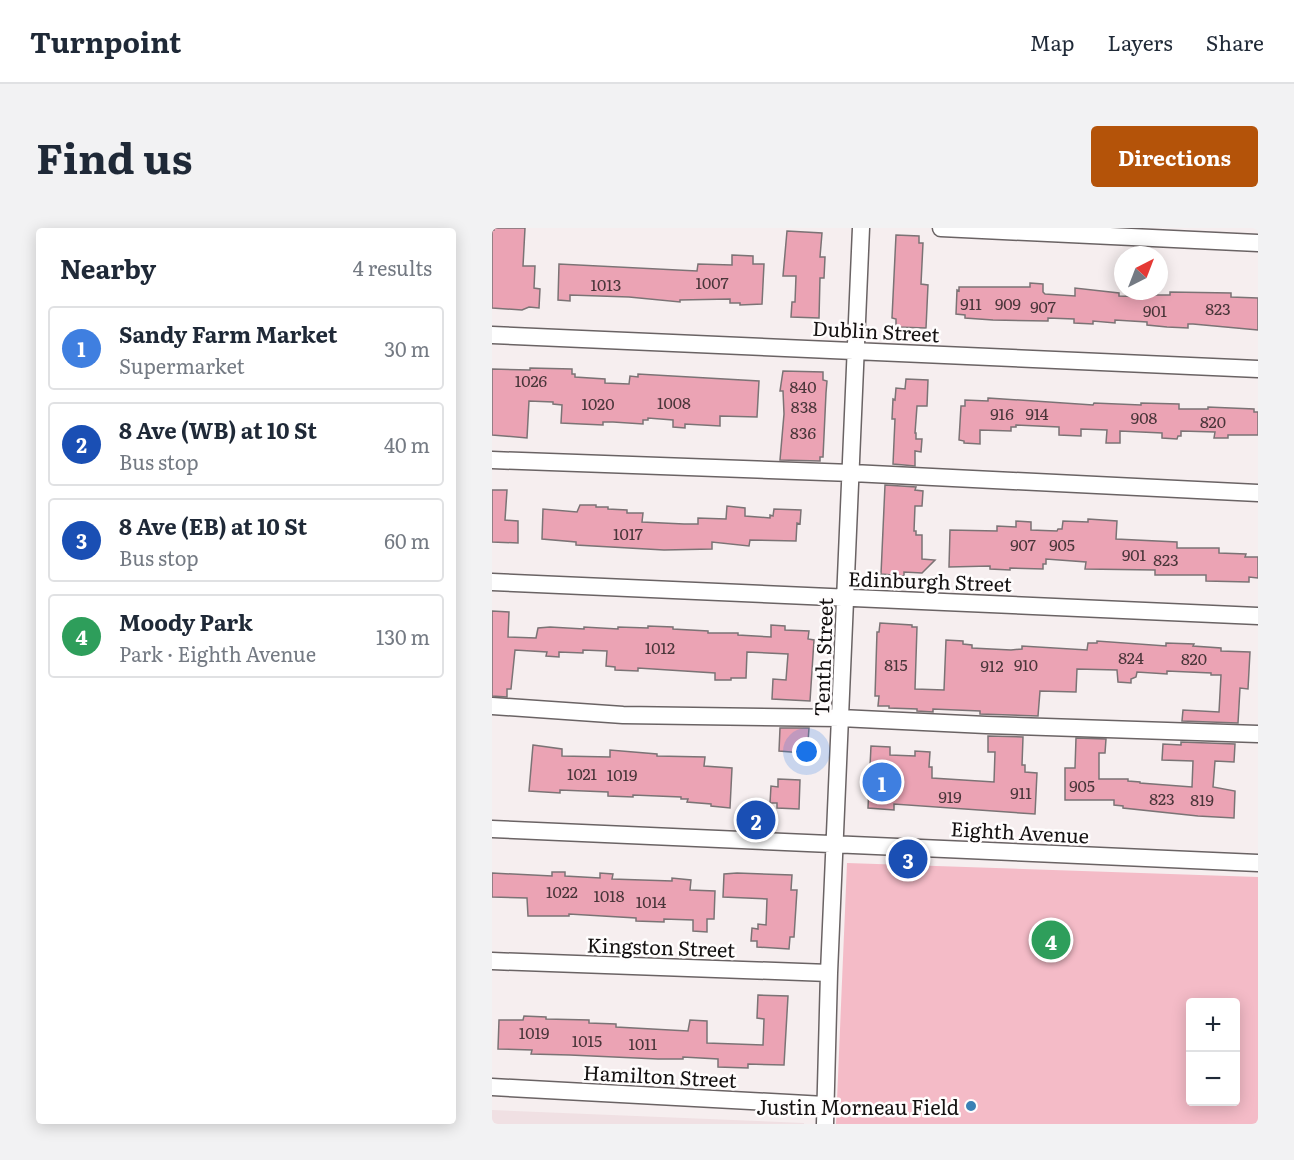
<!DOCTYPE html>
<html lang="en">
<head>
<meta charset="utf-8">
<style>
  body { margin:0; font-family:Literata,serif; background:#f2f2f3; color:#1f2937 }
  .controls { position:absolute; right:18px; bottom:18px; display:grid; overflow:hidden; border-radius:6px; box-shadow:0 3px 15px #0003 }
  .controls button { width:54px; height:54px; display:grid; place-items:center; padding:0; border:0; border-bottom:2px solid #e0e1e3; background:#fff; color:#1f2937; font:30px sans-serif }
  .compass { position:absolute; left:622px; top:18px; width:54px; height:54px; border-radius:50%; background:#fff; box-shadow:0 3px 15px #0003; rotate:42deg }
  .you { position:absolute; left:315px; top:524px; width:21px; height:21px; margin:-15px; border:4px solid #fff; border-radius:50%; background:#1a73e8; box-shadow:0 0 0 9px #1a73e833 }
  .badge { display:grid; place-items:center; width:39px; height:39px; border-radius:50%; background:#b45309; color:#fff; font-size:20px; font-weight:700 }
  .pin { position:absolute; translate:-50% -50%; border:3px solid #fff; box-shadow:0 2px 6px #0006 }
  .list { margin:0; padding:0; list-style:none }
  h2 { display:flex; justify-content:space-between; align-items:center; height:78px; margin:0; padding:0 24px; font-size:26px }
  h2 small { font-size:20px; font-weight:400; color:#747a83 }
  .list li { display:grid; grid-template-columns:39px 1fr auto; gap:18px; align-items:center; box-sizing:border-box; height:84px; margin:0 12px 12px; padding:0 12px; border:2px solid #e0e1e3; border-radius:6px }
  .list b { display:block; font-size:22px; white-space:nowrap }
  .list p { margin:0; font-size:20px; white-space:nowrap; color:#747a83 }
  .list em { font-size:20px; font-style:normal; color:#747a83 }
  .map { position:relative; flex:none; width:766px; height:896px; overflow:hidden; border-radius:6px }
  header { display:flex; align-items:center; gap:36px; box-sizing:border-box; height:84px; padding:0 30px; background:#fff; border-bottom:2px solid #e0e1e3 }
  header strong { font-size:28px }
  nav { display:flex; gap:33px; margin-inline-start:auto; font-size:21px }
  .intro { display:flex; align-items:center; justify-content:space-between; box-sizing:border-box; height:144px; padding:0 36px }
  h1 { margin:0; font-size:42px }
  .button { padding:15px 27px; border-radius:6px; background:#b45309; color:#fff; font-size:21px; font-weight:700 }
  main { display:flex; gap:36px; padding:0 36px }
  aside { flex:1; background:#fff; border-radius:6px; box-shadow:0 3px 15px #0003 }
  .map>svg:first-child { display:block }
  .built { fill:#f0e0e3 }
  .green { fill:#f4bbc7; fill-rule:evenodd }
  .building { fill:#eba3b4; stroke:#7b7375; stroke-width:1.5 }
  .lines { fill:none; stroke-linecap:round; stroke-linejoin:round }
  .minor-casing { stroke:#6a6364; stroke-width:19 }
  .minor { stroke:#fff; stroke-width:16 }
  .poi-dot { fill:#3981b5; stroke:#fffdfd; stroke-width:2 }
  .labels { text-anchor:middle; dominant-baseline:central; stroke-width:5; stroke-linejoin:round; paint-order:stroke }
  .number-label { font-size:16px; fill:#4a363a }
  .street-label { font-size:20px; fill:#141111; stroke:#fffdfd }
  .poi-label { font-size:20px; fill:#141111; stroke:#fffdfd; text-anchor:end }
</style>
</head>
<body>
<header>
<strong>Turnpoint</strong>
<nav><a>Map</a><a>Layers</a><a>Share</a></nav>
</header>
<div class="intro"><h1>Find us</h1><a class="button">Directions</a></div>
<main>
<aside>
<h2>Nearby<small>4 results</small></h2>
<ul class="list">
<li><span class="badge" style="background:#3f7fe0">1</span><div><b>Sandy Farm Market</b><p>Supermarket</p></div><em>30 m</em></li>
<li><span class="badge" style="background:#1a4fb4">2</span><div><b>8 Ave (WB) at 10 St</b><p>Bus stop</p></div><em>40 m</em></li>
<li><span class="badge" style="background:#1a4fb4">3</span><div><b>8 Ave (EB) at 10 St</b><p>Bus stop</p></div><em>60 m</em></li>
<li><span class="badge" style="background:#2e9e5b">4</span><div><b>Moody Park</b><p>Park · Eighth Avenue</p></div><em>130 m</em></li>
</ul>
</aside>
<div class="map">
<svg width="766" height="896" viewBox="0 0 766 896">
  <rect width="100%" height="100%" fill="#f6eeef"/>
  <path class="built" d="M0 882 312 895V896H0Z"/>
  <path class="green" d="M355 635 766 649V896H344ZM744 774V874H698V774Z"/>
  <path class="building" d="M2 0H33L31 38H43L42 60 48 61 47 80 37 79 30 82 0 80V2H2Z
    M295 3 330 5 328 29H333L332 50H328L327 90 299 89 300 74H303L304 48H291Z
    M404 7 427 8V15H431L429 56 436 57 434 100 404 99V91L400 90Z
    M240 27 261 28V36H272L270 76 248 77V75H238V71L188 72V74L137 69 78 67V73L66 72 67 36 205 43 206 36 240 37Z
    M538 55 551 56V64L553 66 583 68V60L627 65V68L656 69V67H678V64L739 65V69L766 70V102L701 96H696V100L675 99 655 97V94L623 92V95L601 93V96L582 95V91L556 90V93L501 92 473 90V87L464 86 465 62 467 63V59H538Z
    M38 140 80 141V146H83V149L113 151V155L137 156 138 148 146 149V146L267 153 265 189 228 188V198L193 196V200L181 199V192L156 190V192H151V196L121 194H111V197L89 196 69 195 70 177 61 176V174L37 173 35 210 0 207V141L38 142Z
    M291 143 331 144V152L335 153 334 165 331 229H328V233L288 232 292 186 291 163H288Z
    M414 151 436 152 435 178H425L423 205H424V211H430L429 224 423 223V238L401 236 403 191H400L401 171 403 172 404 160 413 161Z
    M496 170 601 177 602 175 649 177V175L687 176V181H716V179L762 181V184H766V207H736V210H722L723 204 689 203V208H686L685 211 670 210V205L628 203V215H614L615 202 589 201V208L567 207V199L524 197V199H519V203L488 202V216L472 215V213L467 212 469 178H473V172L496 173Z
    M393 257 424 259 423 262 431 263 430 278H423L422 303H424V307H430V331L443 332 430 345 412 344V348L389 346Z
    M0 262H15L13 292 26 293V315L0 314Z
    M88 277H104V279H116V281L135 282V285H151L150 294 192 296H206V290L234 291 235 278 253 280V288L278 290V287L281 288 282 281 309 282 308 296 305 295 304 313 258 312 257 318 220 314V321L172 322 84 317V314L50 311 51 281 85 284Z
    M596 291 625 293 624 311 685 314V320H727V325L754 326 753 329H766V350L757 349V354L714 353V347H663V342L593 341 594 334 554 331V336H551V341L518 340V342L498 341V338L457 339 458 302 505 303V298L524 299V293L539 294V302L565 303 566 301H570L571 293 596 294Z
    M0 383 17 384 16 409 44 410 46 400 58 399 92 401V399L126 401V399L156 400V398L181 399V401L216 403V405H246V407L279 409V397L293 398V402L317 403 316 411 322 412 318 473 280 471 281 451 294 452 296 426 255 424 254 450H239V452H223V445L146 440V443L123 442V439L114 438 115 423 91 422V425L67 424V429L54 428 55 424 23 422 19 461H15V469L0 468Z
    M388 395 420 397V399H425L423 461 452 462 454 412 471 413V416L480 417V420L519 422 530 421V418L595 422 596 415H605V413L674 418V415L702 416 701 418 729 420V423L758 424 756 461 748 460 746 495 690 493 691 482 727 484 729 447H719V445L675 443V446L645 444 644 449 639 451V455L626 454 625 442 585 441 584 464 548 463 546 488 488 486V483L441 481V484L425 483V481L397 480V478H386L387 468H383L385 404H387Z
    M288 500H317L316 514 312 513 311 525 287 523Z
    M496 508 531 509 530 537H533V544L545 545 543 586 402 576V582L376 580 379 518 398 519V527L423 528V523L438 524 437 539H440V550L502 554 503 524H496Z
    M584 510 614 511 613 525H607V551H636V553L648 554V555L700 559 701 533 670 532 671 516 689 517V514L743 516 742 534 723 533 721 559 743 563 742 590 706 588 631 580V578L622 577V572H573V540H583Z
    M41 517 70 521V528L118 529V522L165 526V528L213 529 212 538 240 540 238 580 219 578V576L195 574 196 571H189V569L141 567V569L116 568V564L68 562V565L37 563Z
    M286 551 308 552 307 581 285 580V575H278L279 558 286 559Z
    M60 644H73V648L108 650V645L121 646 120 651 180 653V650L199 652 198 662 223 663 222 691H215V704L201 703V692L172 691V694L144 693V690L77 686V688H36L35 670 0 669V645L60 648Z
    M245 645 300 647 299 662H305L302 709H298L297 721 265 719V713H259L260 700 266 701V696L274 697 275 671 231 669 232 646Z
    M266 767 296 768 292 837 256 836V840L226 839V831L191 829V831H166L78 827 39 826 40 822 6 821 7 792H31L32 788 54 789V791L97 792V795L124 796V799L196 803 198 792 215 793V815L271 817 272 791 265 790Z"/>
  <g class="lines">
    <g class="minor-casing">
      <path id="minor" d="M449 0 766 15
        M0 107 766 141
        M0 232 360 245 766 265
        M0 354 766 388
        M0 478 131 487 348 490 494 497 766 506
        M0 601 766 635
        M0 733 337 745
        M0 859 333 877
        M333 896 337 745 369 0"/>
    </g>
    <use href="#minor" class="minor"/>
  </g>
  <circle class="poi-dot" cx="479" cy="878" r="6"/>
  <g class="labels">
    <g class="number-label">
      <text x="220" y="54">1007</text>
      <text x="114" y="56">1013</text>
      <text x="479" y="75">911</text>
      <text x="516" y="75">909</text>
      <text x="551" y="78">907</text>
      <text x="726" y="80">823</text>
      <text x="663" y="82">901</text>
      <text x="39" y="152">1026</text>
      <text x="311" y="158">840</text>
      <text x="182" y="174">1008</text>
      <text x="106" y="175">1020</text>
      <text x="312" y="178">838</text>
      <text x="510" y="185">916</text>
      <text x="545" y="185">914</text>
      <text x="652" y="189">908</text>
      <text x="721" y="193">820</text>
      <text x="311" y="204">836</text>
      <text x="136" y="305">1017</text>
      <text x="531" y="316">907</text>
      <text x="570" y="316">905</text>
      <text x="642" y="326">901</text>
      <text x="674" y="331">823</text>
      <text x="168" y="419">1012</text>
      <text x="639" y="429">824</text>
      <text x="702" y="430">820</text>
      <text x="404" y="436">815</text>
      <text x="534" y="436">910</text>
      <text x="500" y="437">912</text>
      <text x="90" y="545">1021</text>
      <text x="130" y="546">1019</text>
      <text x="590" y="557">905</text>
      <text x="529" y="564">911</text>
      <text x="458" y="568">919</text>
      <text x="670" y="570">823</text>
      <text x="710" y="571">819</text>
      <text x="70" y="663">1022</text>
      <text x="117" y="667">1018</text>
      <text x="159" y="673">1014</text>
      <text x="42" y="804">1019</text>
      <text x="95" y="812">1015</text>
      <text x="151" y="815">1011</text>
    </g>
    <g class="street-label">
      <text transform="translate(384 102) rotate(3)">Dublin Street</text>
      <text transform="translate(438 352) rotate(2)">Edinburgh Street</text>
      <text transform="translate(330 429) rotate(-88)">Tenth Street</text>
      <text transform="translate(528 603) rotate(3)">Eighth Avenue</text>
      <text transform="translate(169 718) rotate(2)">Kingston Street</text>
      <text transform="translate(168 847) rotate(3)">Hamilton Street</text>
    </g>
    <g class="poi-label">
      <text x="467" y="878">Justin Morneau Field</text>
    </g>
  </g>
</svg>
<div class="controls">
<button>+</button>
<button>−</button>
</div>
<svg class="compass" viewBox="-18 -18 36 36"><path d="M0-13l5 13h-10z" fill="#e53935"/><path d="M0 13l5-13h-10z" fill="#747a83"/></svg>
<div class="you"></div>
<div class="pin badge" style="left:390px;top:554px;background:#3f7fe0">1</div>
<div class="pin badge" style="left:264px;top:592px;background:#1a4fb4">2</div>
<div class="pin badge" style="left:416px;top:631px;background:#1a4fb4">3</div>
<div class="pin badge" style="left:559px;top:712px;background:#2e9e5b">4</div>
</div>
</main>
</body>
</html>
